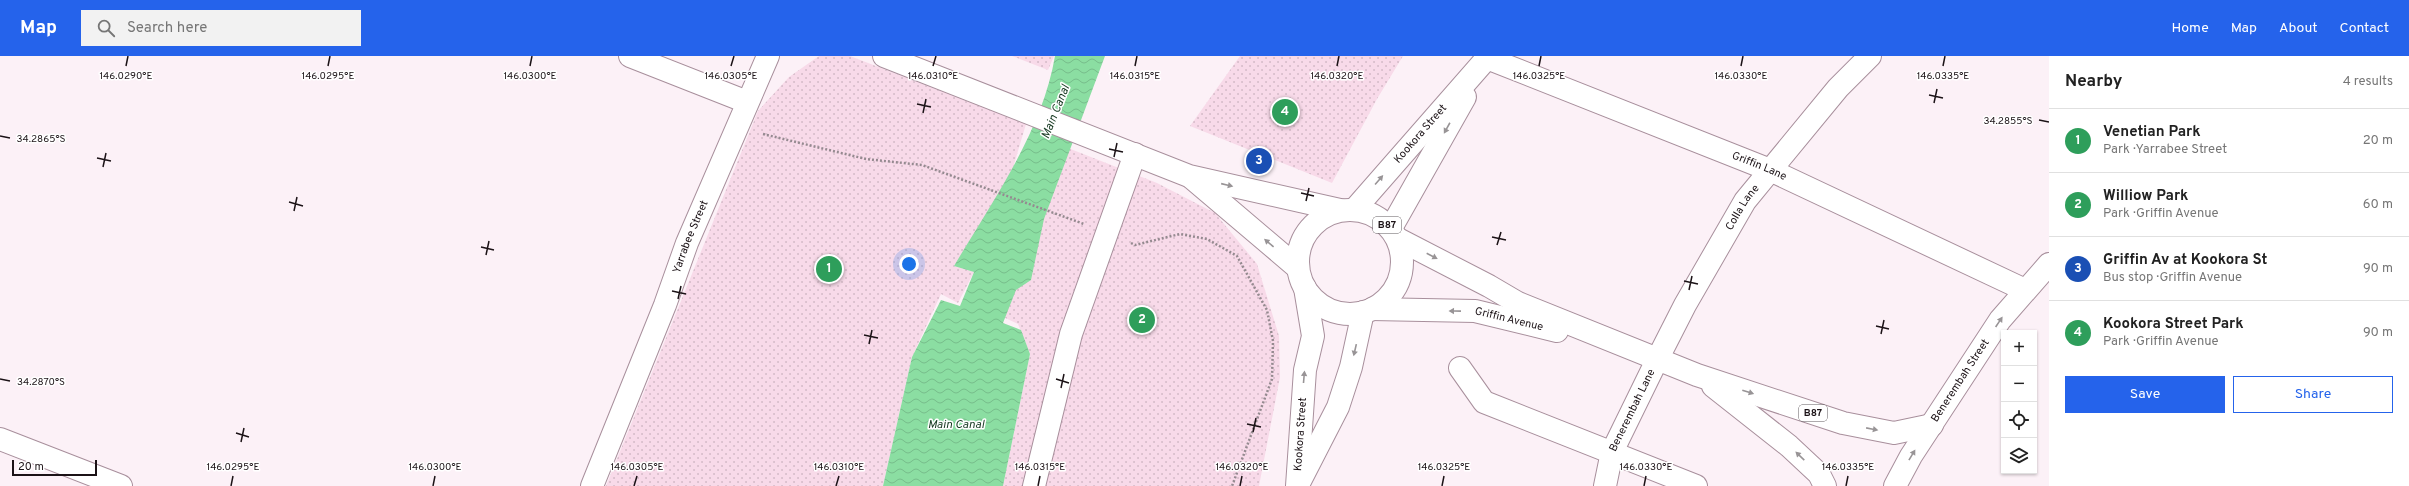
<!DOCTYPE html>
<html lang="en">
<head>
<meta charset="utf-8">
<style>
  body { margin:0; font-family:Overpass,sans-serif; background:#f2f2f2; color:#222 }
  .controls { position:absolute; right:12px; bottom:12px; display:grid; overflow:hidden; border-radius:0px; box-shadow:0 1px 3px #0004 }
  .controls button { width:36px; height:36px; display:grid; place-items:center; padding:0; border:0; border-bottom:1px solid #e0e0e0; background:#fff; color:#222; font:20px sans-serif }
  .scale { position:absolute; left:12px; bottom:10px; width:85px; box-sizing:border-box; padding-left:4px; border:2px solid #1b1216; border-top:0; font-size:11px; line-height:14px; white-space:nowrap; color:#1b1216; -webkit-text-stroke:3px #fff; paint-order:stroke }
  .you { position:absolute; left:909px; top:208px; width:14px; height:14px; margin:-10px; border:3px solid #fff; border-radius:50%; background:#1a73e8; box-shadow:0 0 0 6px #1a73e833 }
  .badge { display:grid; place-items:center; width:26px; height:26px; border-radius:50%; background:#2563eb; color:#fff; font-size:13px; font-weight:700 }
  .pin { position:absolute; translate:-50% -50%; border:2px solid #fff; box-shadow:0 1px 4px #0006 }
  .list { margin:0; padding:0; list-style:none }
  h2 { display:flex; justify-content:space-between; align-items:center; height:52px; margin:0; padding:0 16px; font-size:17px }
  h2 small { font-size:13px; font-weight:400; color:#767676 }
  .list li { display:grid; grid-template-columns:26px 1fr auto; gap:12px; align-items:center; box-sizing:border-box; height:64px; padding:0 16px; border-top:1px solid #e0e0e0 }
  .list b { display:block; font-size:15px; white-space:nowrap }
  .list p { margin:0; font-size:13px; white-space:nowrap; color:#767676 }
  .list em { font-size:13px; font-style:normal; color:#767676 }
  .actions { display:flex; gap:8px; padding:12px 16px }
  .actions a { flex:1; padding:9px 0; border:1px solid #2563eb; border-radius:0px; text-align:center; font-size:14px; color:#2563eb }
  .actions .main { background:#2563eb; color:#fff }
  .icon { flex:none; width:22px; height:22px; fill:none; stroke:currentColor; stroke-width:2; stroke-linecap:round; stroke-linejoin:round }
  .map { position:relative; flex:none; width:2049px; height:430px; overflow:hidden }
  header { display:flex; align-items:center; gap:24px; box-sizing:border-box; height:56px; padding:0 20px; background:#2563eb; color:#fff }
  header strong { font-size:19px }
  nav { display:flex; gap:22px; margin-inline-start:auto; font-size:14px }
  .search { width:280px; height:36px; background:#f2f2f2; display:flex; align-items:center; gap:10px; box-sizing:border-box; padding:0 14px; border-radius:0px; color:#767676; font-size:15px }
  main { display:flex }
  aside { flex:1; background:#fff }
  .map>svg:first-child { display:block }
  .park { fill:url(#park-dots) }
  .water { fill:url(#water-waves) }
  .lines { fill:none; stroke-linecap:round; stroke-linejoin:round }
  .minor-casing { stroke:#a88f9c; stroke-width:24 }
  .major-casing { stroke:#a88f9c; stroke-width:24 }
  .path { stroke:#958a90; stroke-width:2.5; stroke-dasharray:2 2; stroke-linecap:butt }
  .minor { stroke:#fff; stroke-width:22 }
  .major { stroke:#fff; stroke-width:22 }
  .oneway { fill:#989496 }
  .ticks { fill:none; stroke:#1b1216; stroke-width:1.5 }
  .labels { text-anchor:middle; dominant-baseline:central; stroke-width:3; stroke-linejoin:round; paint-order:stroke }
  .shield { fill:#fff; stroke:#5f595c; stroke-width:1 }
  .shield-label { font-size:10px; font-weight:bold; fill:#1b1216 }
  .street-label { font-size:11px; fill:#1b1216; stroke:#fff }
  .water-label { font-size:12px; font-style:italic; fill:#173a22; stroke:#fff }
  .ticks-label { font-size:10px; text-anchor:middle; fill:#1b1216; stroke:#fff; stroke-width:3; stroke-linejoin:round; paint-order:stroke }
</style>
</head>
<body>
<header>
<strong>Map</strong>
<div class="search"><svg class="icon" aria-label="search" viewBox="0 0 24 24"><circle cx="10" cy="10" r="6"/><path d="M15 15l6 6"/></svg>Search here</div>
<nav><a>Home</a><a>Map</a><a>About</a><a>Contact</a></nav>
</header>
<main>
<div class="map">
<svg width="2049" height="430" viewBox="0 0 2049 430">
  <defs>
    <pattern id="park-dots" width="8" height="8" patternUnits="userSpaceOnUse"><rect width="8" height="8" fill="#f8dae9"/><path d="M2 2h.1M6 6h.1" fill="none" stroke="#d4bac7" stroke-width="1.8" stroke-linecap="round"/></pattern>
    <pattern id="water-waves" width="16" height="10" patternUnits="userSpaceOnUse"><rect width="16" height="10" fill="#8bdea2"/><path d="M0 5q4-4 8 0t8 0" fill="none" stroke="#77bd8b"/></pattern>
  </defs>
  <rect width="100%" height="100%" fill="#fcf1f7"/>
  <path class="park" d="M819 0H850L1026 68 1002 149 954 210 974 216 958 247 941 238 912 301 883 430H606L758 55 789 21Z
    M1012 0H1054L1048 14Z
    M1240 0H1403L1377 43 1332 127 1190 70Z
    M1068 92 1157 127 1215 157 1257 208 1279 280 1280 321 1259 430H1003L1030 298 1018 268 1001 260 1039 161Z"/>
  <path class="water" d="M1055 0H1105L1044 163 1031 224 1016 234 1003 267 1021 274 1030 298 1003 430H883L912 301 941 244 960 250 974 216 954 210C993 144 1042 76 1055 0Z"/>
  <g class="lines">
    <g class="minor-casing">
      <g id="minor">
        <path d="M630 0 747 46"/>
        <path id="s1" d="M1487 2 1770 114 2025 234"/>
        <path id="s2" d="M1354 154 1487 2"/>
        <path d="M1391 172 1465 41"/>
        <path d="M1460 312 1484 346 1696 430"/>
        <path d="M0 383 121 430"/>
        <path d="M1300 425 1338 351 1351 311 1363 256"/>
        <path id="s3" d="M592 430 665 249 687 187 768 0"/>
        <path d="M1034 430 1071 278 1135 98"/>
        <path id="s4" d="M1297 430 1305 314 1313 280 1305 232"/>
        <path id="s5" d="M1605 430 1612 396 1657 304 1685 249 1745 145 1838 32 1870 0"/>
      </g>
    </g>
    <g class="major-casing">
      <g id="major">
        <path d="M884 0 1189 120 1340 154"/>
        <path d="M1192 122 1298 212"/>
        <circle cx="1350" cy="206" r="52"/>
        <path d="M1398 183 1489 230 1518 247 1697 319 1843 367 1894 377 1932 369"/>
        <path id="s6" d="M1372 253 1475 255 1557 275"/>
        <path d="M1713 330 1789 390 1819 418 1825 430"/>
        <path id="s7" d="M1895 430 1911 400 2000 264 2049 208"/>
      </g>
    </g>
    <path class="path" d="M763 78 866 103 922 109 1084 168
      M1131 187 1135 189 1180 178 1207 183 1237 200 1267 254 1273 285 1272 323 1232 430"/>
    <use href="#minor" class="minor"/>
    <use href="#major" class="major"/>
  </g>
  <defs><path id="oneway-solid" d="M-6-.8H1V-3.2L6.5 0L1 3.2V.8H-6Z"/></defs>
  <g class="oneway">
    <use href="#oneway-solid" transform="translate(1447 72) rotate(119)"/>
    <use href="#oneway-solid" transform="translate(1379 124) rotate(-49)"/>
    <use href="#oneway-solid" transform="translate(1227 129) rotate(13)"/>
    <use href="#oneway-solid" transform="translate(1269 187) rotate(-140)"/>
    <use href="#oneway-solid" transform="translate(1432 200) rotate(27)"/>
    <use href="#oneway-solid" transform="translate(1455 255) rotate(-179)"/>
    <use href="#oneway-solid" transform="translate(1999 266) rotate(-56)"/>
    <use href="#oneway-solid" transform="translate(1355 294) rotate(103)"/>
    <use href="#oneway-solid" transform="translate(1304 321) rotate(-85)"/>
    <use href="#oneway-solid" transform="translate(1748 336) rotate(18)"/>
    <use href="#oneway-solid" transform="translate(1872 373) rotate(11)"/>
    <use href="#oneway-solid" transform="translate(1912 399) rotate(-59)"/>
    <use href="#oneway-solid" transform="translate(1800 400) rotate(-136)"/>
  </g>
  <path class="ticks" d="M126 10 128 0M328 10 330 0M530 10 532 0M731 10 734 0M933 10 936 0M1135 10 1137 0M1337 10 1339 0M1539 10 1541 0M1741 10 1743 0M1943 10 1945 0M1929 39 1943 42M1934 47 1937 33M917 48 931 51M923 57 926 43M2039 64 2049 66M0 80 10 82M1109 93 1123 96M1114 101 1117 87M97 102 111 105M103 111 106 97M1301 137 1314 140M1306 145 1309 132M289 146 303 150M294 155 297 141M1492 181 1506 184M1497 189 1501 176M481 191 494 194M486 199 489 185M1684 225 1698 228M1689 234 1692 220M672 235 686 238M678 243 681 230M1876 270 1889 273M1881 278 1884 264M864 279 878 282M869 288 872 274M0 323 10 325M1056 323 1069 327M1061 332 1064 318M1247 368 1261 371M1253 376 1256 362M236 377 249 381M241 386 244 372M231 430 233 420M433 430 435 420M634 430 637 420M836 430 839 420M1038 430 1040 420M1240 430 1242 420M1442 430 1444 420M1644 430 1646 420M1846 430 1848 420"/>
  <g class="labels">
    <g class="shield">
      <rect x="1373" y="161" width="28" height="16" rx="3"/>
      <rect x="1799" y="349" width="28" height="16" rx="3"/>
    </g>
    <g class="shield-label">
      <text x="1387" y="169">B87</text>
      <text x="1813" y="357">B87</text>
    </g>
    <g class="street-label">
      <text stroke="none"><textPath href="#s2" startOffset="101">Kookora Street</textPath></text>
      <text stroke="none"><textPath href="#s1" startOffset="293">Griffin Lane</textPath></text>
      <text stroke="none"><textPath href="#s5" startOffset="312">Colla Lane</textPath></text>
      <text stroke="none"><textPath href="#s3" startOffset="268">Yarrabee Street</textPath></text>
      <text stroke="none"><textPath href="#s6" startOffset="138">Griffin Avenue</textPath></text>
      <text stroke="none"><textPath href="#s7" startOffset="124">Benerembah Street</textPath></text>
      <text stroke="none"><textPath href="#s5" startOffset="81">Benerembah Lane</textPath></text>
      <text stroke="none"><textPath href="#s4" startOffset="52">Kookora Street</textPath></text>
    </g>
    <g class="water-label">
      <text transform="translate(1056 56) rotate(-68)">Main Canal</text>
      <text x="956" y="369">Main Canal</text>
    </g>
  </g>
  <g class="ticks-label">
    <text x="126" y="23">146.0290°E</text>
    <text x="328" y="23">146.0295°E</text>
    <text x="530" y="23">146.0300°E</text>
    <text x="731" y="23">146.0305°E</text>
    <text x="933" y="23">146.0310°E</text>
    <text x="1135" y="23">146.0315°E</text>
    <text x="1337" y="23">146.0320°E</text>
    <text x="1539" y="23">146.0325°E</text>
    <text x="1741" y="23">146.0330°E</text>
    <text x="1943" y="23">146.0335°E</text>
    <text x="2008" y="68">34.2855°S</text>
    <text x="41" y="86">34.2865°S</text>
    <text x="41" y="329">34.2870°S</text>
    <text x="233" y="414">146.0295°E</text>
    <text x="435" y="414">146.0300°E</text>
    <text x="637" y="414">146.0305°E</text>
    <text x="839" y="414">146.0310°E</text>
    <text x="1040" y="414">146.0315°E</text>
    <text x="1242" y="414">146.0320°E</text>
    <text x="1444" y="414">146.0325°E</text>
    <text x="1646" y="414">146.0330°E</text>
    <text x="1848" y="414">146.0335°E</text>
  </g>
</svg>
<div class="controls">
<button>+</button>
<button>−</button>
<button><svg class="icon" aria-label="locate" viewBox="0 0 24 24"><circle cx="12" cy="12" r="6"/><path d="M12 2v4M12 18v4M2 12h4M18 12h4"/></svg></button>
<button><svg class="icon" aria-label="layers" viewBox="0 0 24 24"><path d="M12 4l9 5-9 5-9-5zM3 14l9 5 9-5"/></svg></button>
</div>
<div class="scale">20 m</div>
<div class="you"></div>
<div class="pin badge" style="left:829px;top:213px;background:#2e9e5b">1</div>
<div class="pin badge" style="left:1142px;top:264px;background:#2e9e5b">2</div>
<div class="pin badge" style="left:1259px;top:105px;background:#1a4fb4">3</div>
<div class="pin badge" style="left:1285px;top:56px;background:#2e9e5b">4</div>
</div>
<aside>
<h2>Nearby<small>4 results</small></h2>
<ul class="list">
<li><span class="badge" style="background:#2e9e5b">1</span><div><b>Venetian Park</b><p>Park · Yarrabee Street</p></div><em>20 m</em></li>
<li><span class="badge" style="background:#2e9e5b">2</span><div><b>Williow Park</b><p>Park · Griffin Avenue</p></div><em>60 m</em></li>
<li><span class="badge" style="background:#1a4fb4">3</span><div><b>Griffin Av at Kookora St</b><p>Bus stop · Griffin Avenue</p></div><em>90 m</em></li>
<li><span class="badge" style="background:#2e9e5b">4</span><div><b>Kookora Street Park</b><p>Park · Griffin Avenue</p></div><em>90 m</em></li>
</ul>
<div class="actions"><a class="main">Save</a><a>Share</a></div>
</aside>
</main>
</body>
</html>
